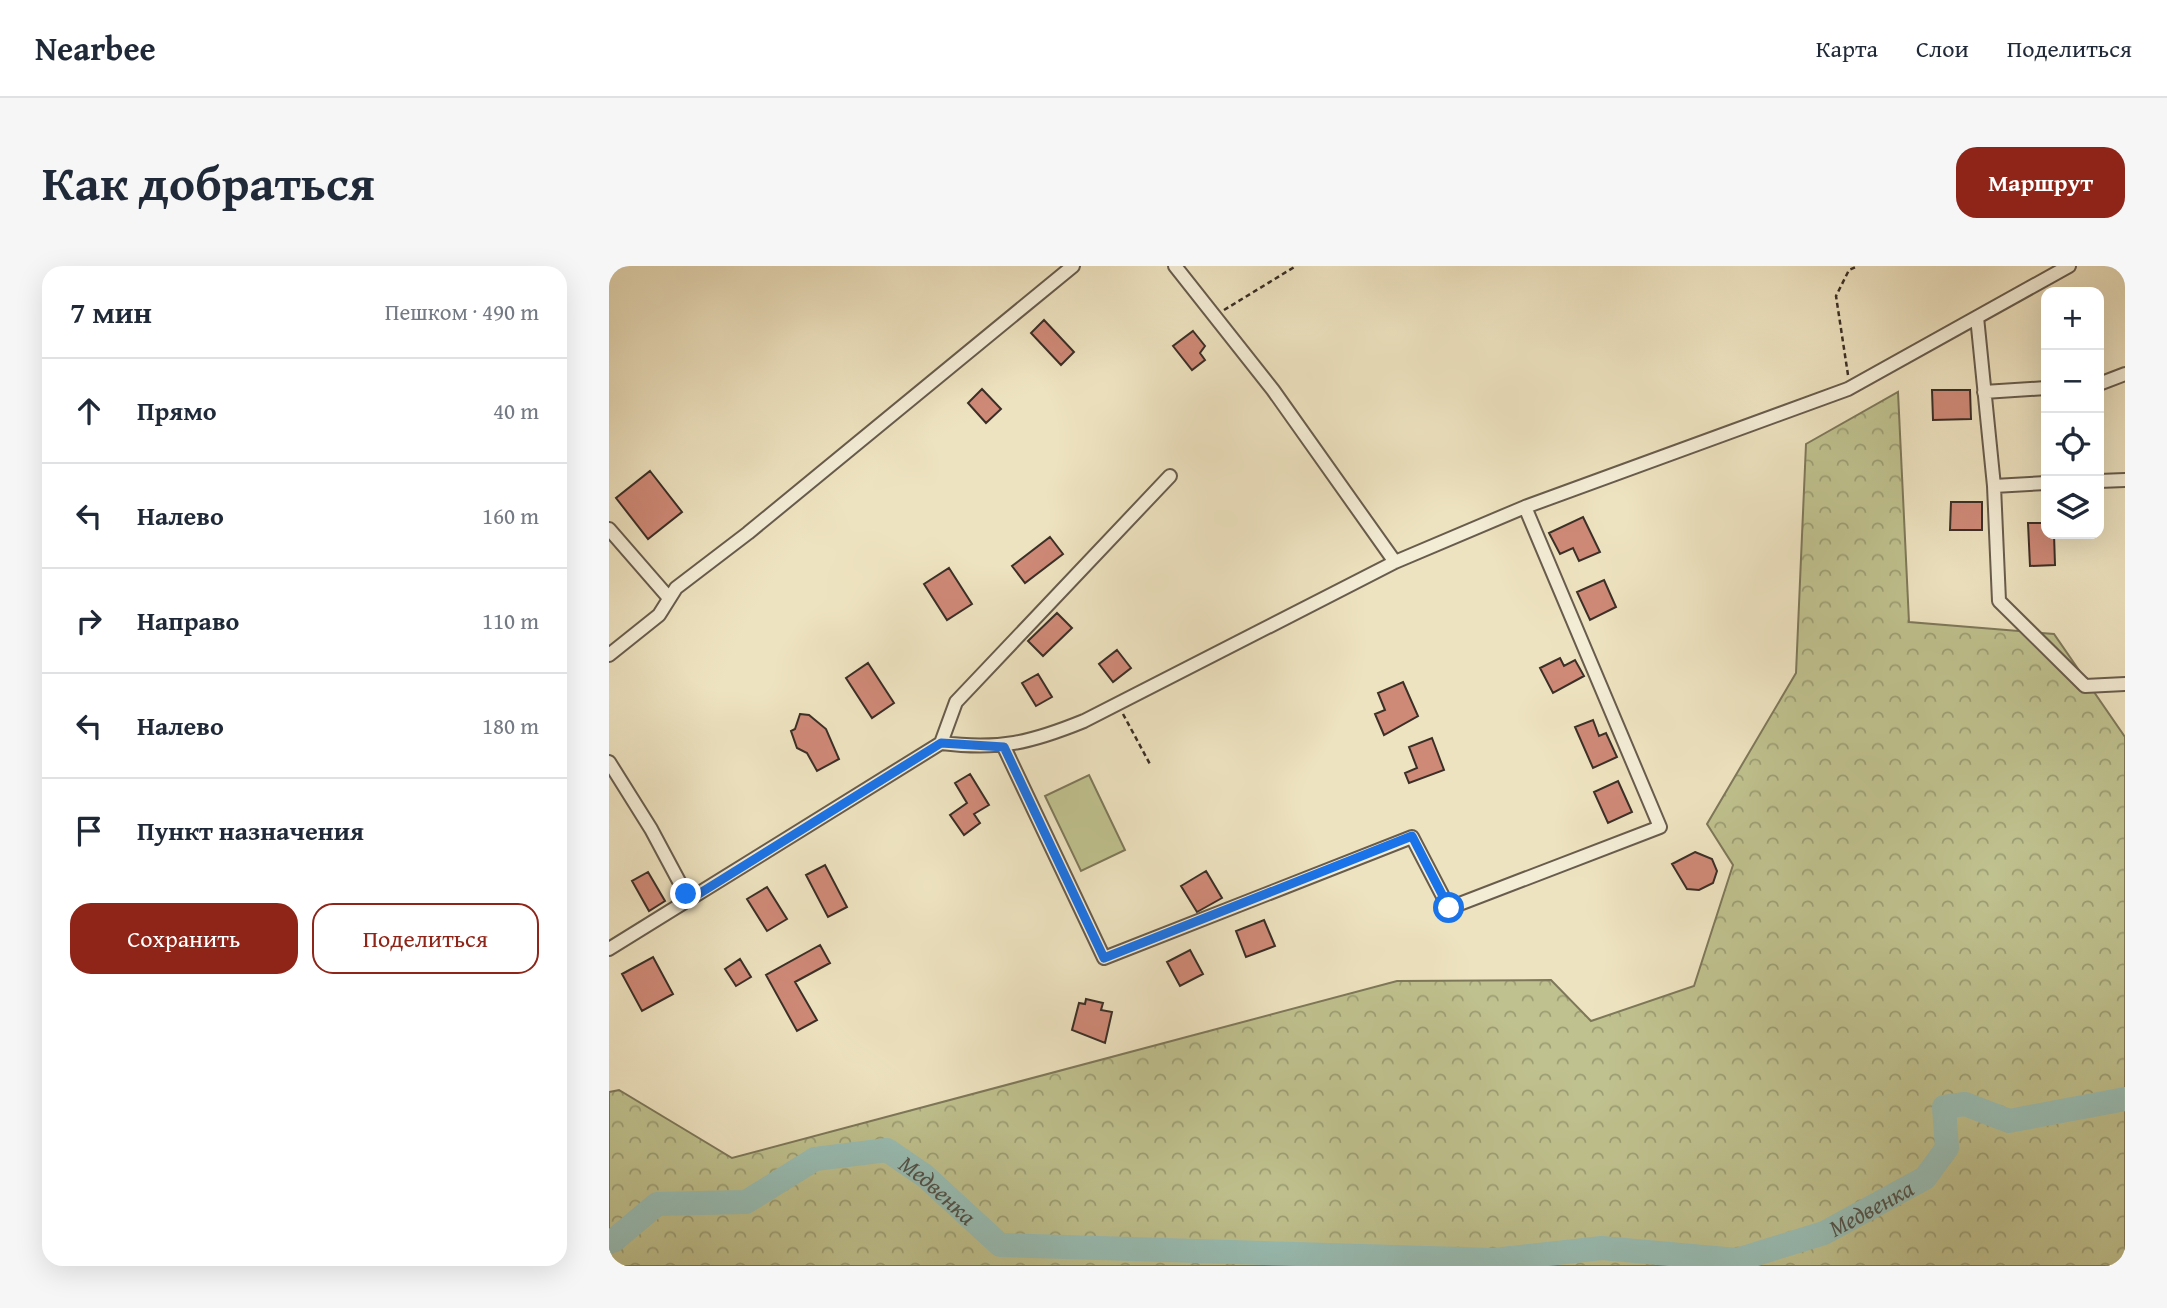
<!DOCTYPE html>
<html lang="ru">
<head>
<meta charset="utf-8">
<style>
  body { margin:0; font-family:"Gentium Book Plus",serif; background:#f6f6f7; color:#1f2937 }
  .controls { position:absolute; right:21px; top:21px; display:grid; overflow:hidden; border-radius:14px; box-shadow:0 7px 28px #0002 }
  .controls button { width:63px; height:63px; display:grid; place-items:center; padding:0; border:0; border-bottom:2px solid #e0e1e3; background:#fff; color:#1f2937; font:35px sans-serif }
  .stop { position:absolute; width:21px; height:21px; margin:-16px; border:5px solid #1a73e8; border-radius:50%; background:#fff }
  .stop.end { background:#1a73e8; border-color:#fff; box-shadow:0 2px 7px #0008 }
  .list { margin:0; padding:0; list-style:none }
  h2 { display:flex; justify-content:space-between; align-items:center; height:91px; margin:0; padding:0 28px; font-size:30px }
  h2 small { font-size:23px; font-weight:400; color:#747a83 }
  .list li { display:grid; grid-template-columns:46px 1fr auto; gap:21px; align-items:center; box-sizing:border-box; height:105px; padding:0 28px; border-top:2px solid #e0e1e3 }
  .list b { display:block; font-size:26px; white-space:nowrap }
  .list em { font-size:23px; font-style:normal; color:#747a83 }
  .actions { display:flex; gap:14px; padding:21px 28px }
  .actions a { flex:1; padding:16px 0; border:2px solid #8f2418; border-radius:21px; text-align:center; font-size:24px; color:#8f2418 }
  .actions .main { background:#8f2418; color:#fff }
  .icon { flex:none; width:38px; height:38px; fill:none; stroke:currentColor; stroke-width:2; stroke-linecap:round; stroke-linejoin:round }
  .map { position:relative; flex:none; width:1516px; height:1000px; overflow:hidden; border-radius:21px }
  header { display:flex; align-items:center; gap:42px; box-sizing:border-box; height:98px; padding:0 35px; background:#fff; border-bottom:2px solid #e0e1e3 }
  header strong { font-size:33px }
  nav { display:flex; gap:38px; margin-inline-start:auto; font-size:24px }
  .intro { display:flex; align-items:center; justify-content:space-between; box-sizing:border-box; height:168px; padding:0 42px }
  h1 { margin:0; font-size:49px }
  .button { padding:18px 32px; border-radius:21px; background:#8f2418; color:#fff; font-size:24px; font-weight:700 }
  main { display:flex; gap:42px; padding:0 42px }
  aside { flex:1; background:#fff; border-radius:21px; box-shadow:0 7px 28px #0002 }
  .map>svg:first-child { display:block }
  .forest { fill:url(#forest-crowns); stroke:#7d785a; stroke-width:2 }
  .garden { fill:#bfc18e; stroke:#7d785a; stroke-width:2 }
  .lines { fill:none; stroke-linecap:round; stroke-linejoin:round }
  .river { stroke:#99beb5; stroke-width:24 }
  .building { fill:#cf8977; stroke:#3b2f27; stroke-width:2 }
  .minor-casing { stroke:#685c4d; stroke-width:16 }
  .path { stroke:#3b2f27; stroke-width:2.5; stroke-dasharray:5 3.5; stroke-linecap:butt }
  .minor { stroke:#f4edd6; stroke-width:12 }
  .route { stroke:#1a73e8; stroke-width:9 }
  .labels { text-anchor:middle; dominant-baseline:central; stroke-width:6; stroke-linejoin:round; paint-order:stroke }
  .water-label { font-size:24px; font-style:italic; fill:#52534a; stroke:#f4edd6 }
</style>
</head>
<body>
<header>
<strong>Nearbee</strong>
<nav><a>Карта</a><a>Слои</a><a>Поделиться</a></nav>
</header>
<div class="intro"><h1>Как добраться</h1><a class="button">Маршрут</a></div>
<main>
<aside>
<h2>7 мин<small>Пешком · 490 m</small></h2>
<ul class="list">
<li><svg class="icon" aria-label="ahead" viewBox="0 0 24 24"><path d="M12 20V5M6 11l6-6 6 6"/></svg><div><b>Прямо</b></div><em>40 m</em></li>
<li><svg class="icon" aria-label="left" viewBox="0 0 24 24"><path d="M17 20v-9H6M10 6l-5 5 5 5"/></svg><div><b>Налево</b></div><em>160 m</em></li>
<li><svg class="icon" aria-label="right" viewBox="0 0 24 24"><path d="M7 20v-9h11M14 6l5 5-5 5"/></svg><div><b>Направо</b></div><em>110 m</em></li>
<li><svg class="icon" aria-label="left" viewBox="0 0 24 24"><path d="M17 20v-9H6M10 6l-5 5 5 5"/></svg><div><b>Налево</b></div><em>180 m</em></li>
<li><svg class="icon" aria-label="arrive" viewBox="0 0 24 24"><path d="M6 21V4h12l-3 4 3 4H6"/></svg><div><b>Пункт назначения</b></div></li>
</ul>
<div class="actions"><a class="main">Сохранить</a><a>Поделиться</a></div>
</aside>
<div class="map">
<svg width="1516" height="1000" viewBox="0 0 1516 1000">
  <defs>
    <pattern id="forest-crowns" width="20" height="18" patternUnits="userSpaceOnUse" patternTransform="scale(1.75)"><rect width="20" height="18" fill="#bfc18e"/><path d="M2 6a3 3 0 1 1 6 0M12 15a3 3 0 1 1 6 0" fill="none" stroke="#9c9d74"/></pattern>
  </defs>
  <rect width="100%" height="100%" fill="#eee3c0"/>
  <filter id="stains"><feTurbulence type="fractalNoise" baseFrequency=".00286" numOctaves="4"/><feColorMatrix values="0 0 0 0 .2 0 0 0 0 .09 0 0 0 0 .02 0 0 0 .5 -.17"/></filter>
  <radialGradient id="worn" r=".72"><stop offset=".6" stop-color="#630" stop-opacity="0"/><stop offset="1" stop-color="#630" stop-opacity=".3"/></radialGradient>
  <path class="forest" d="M1289 126 1300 356 1445 368 1516 471V1000H0V826L10 824 123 892 788 715 942 714 982 755 1085 720 1124 599 1098 558 1187 407 1197 178Z"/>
  <path class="garden" d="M480 509 516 584 472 605 436 530Z"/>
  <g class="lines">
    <path class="river" id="s1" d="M0 975H4L48 938 137 936 206 893 278 884 316 910 391 979 885 994 993 982 1128 994 1215 967 1316 912 1338 882 1335 841 1356 838 1400 855 1516 833"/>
  </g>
  <path class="building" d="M435 54 465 86 452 99 422 67Z
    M584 65 596 80 591 87 596 94 583 104 564 80Z
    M373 123 392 143 377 157 359 137Z
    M1323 124H1361L1362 153 1324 154Z
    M41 205 73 246 39 273 7 232Z
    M1342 236H1373V264H1341Z
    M974 251 991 286 970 295 964 282 951 288 940 267Z
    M1419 257H1437V268H1445L1446 299 1421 300Z
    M441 271 454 288 416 317 403 300Z
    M340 302 363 338 338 354 315 318Z
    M995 314 1007 341 981 354 968 326Z
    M448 347 463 362 434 390 419 375Z
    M508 384 522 402 504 416 490 398Z
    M951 392 955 400 966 394 975 410 944 427 931 402Z
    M259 397 285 437 263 452 237 412Z
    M429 408 443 431 427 440 413 417Z
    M794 416 809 450 775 469 766 448 776 444 769 427Z
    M191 448 200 449 217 463 230 493 208 505 198 487 188 482 182 465 186 463Z
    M984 454 990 470 997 467 1008 491 984 502 966 461Z
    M823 472 835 504 800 517 796 507 808 502 800 481Z
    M361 508 380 539 365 548 371 557 355 569 341 549 358 537 346 517Z
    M1009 515 1023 546 999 557 985 526Z
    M1086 586 1103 593 1108 605 1104 617 1090 624 1078 623 1063 598Z
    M216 599 238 641 219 651 197 609Z
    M597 605 613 632 588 646 572 620Z
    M39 606 56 635 40 645 23 615Z
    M158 621 178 653 158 665 138 633Z
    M655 654 666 680 637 691 627 665Z
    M211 679 221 697 186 716 208 754 188 765 157 709Z
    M581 684 594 708 571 720 558 696Z
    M44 691 64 728 33 745 13 708Z
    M131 693 142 711 127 720 116 703Z
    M477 733 494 737 492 744 503 746 496 777 463 764 470 737 476 738Z"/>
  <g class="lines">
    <g class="minor-casing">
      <path id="minor" d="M566 0 664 124 786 296
        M1368 51 1385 220 1437 217
        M1490 118 1516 108
        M1375 126 1437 122
        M1490 215 1516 214
        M1385 220 1390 335 1476 420 1516 418
        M0 263 60 332
        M0 389 50 349 67 322 139 267 464 0
        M332 477 347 436 561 210
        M395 481 495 692 803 571 840 642 1051 561 916 241
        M0 496 42 563 80 634
        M0 683 332 477C391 484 421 477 475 455L786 296 916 241 1239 123 1460 0"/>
    </g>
    <path class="path" d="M615 44 687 0
      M1239 109 1227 30 1240 4 1249 0
      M514 448 542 500"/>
    <use href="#minor" class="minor"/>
  </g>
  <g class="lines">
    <path class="route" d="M77 628 80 634 332 477 395 481 495 692 803 570 840 642"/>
  </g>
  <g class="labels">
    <g class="water-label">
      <text stroke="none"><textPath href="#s1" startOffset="369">Медвенка</textPath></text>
      <text stroke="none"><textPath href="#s1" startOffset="1335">Медвенка</textPath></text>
    </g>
  </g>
  <rect width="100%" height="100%" filter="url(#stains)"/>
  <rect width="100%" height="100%" fill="url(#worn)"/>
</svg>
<div class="controls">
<button>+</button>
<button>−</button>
<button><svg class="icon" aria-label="locate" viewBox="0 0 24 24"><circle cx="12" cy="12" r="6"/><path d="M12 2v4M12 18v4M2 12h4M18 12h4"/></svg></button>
<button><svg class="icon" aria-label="layers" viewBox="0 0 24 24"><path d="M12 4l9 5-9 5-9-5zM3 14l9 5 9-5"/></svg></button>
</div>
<div class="stop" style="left:840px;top:642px"></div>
<div class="stop end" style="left:77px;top:628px"></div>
</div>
</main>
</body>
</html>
